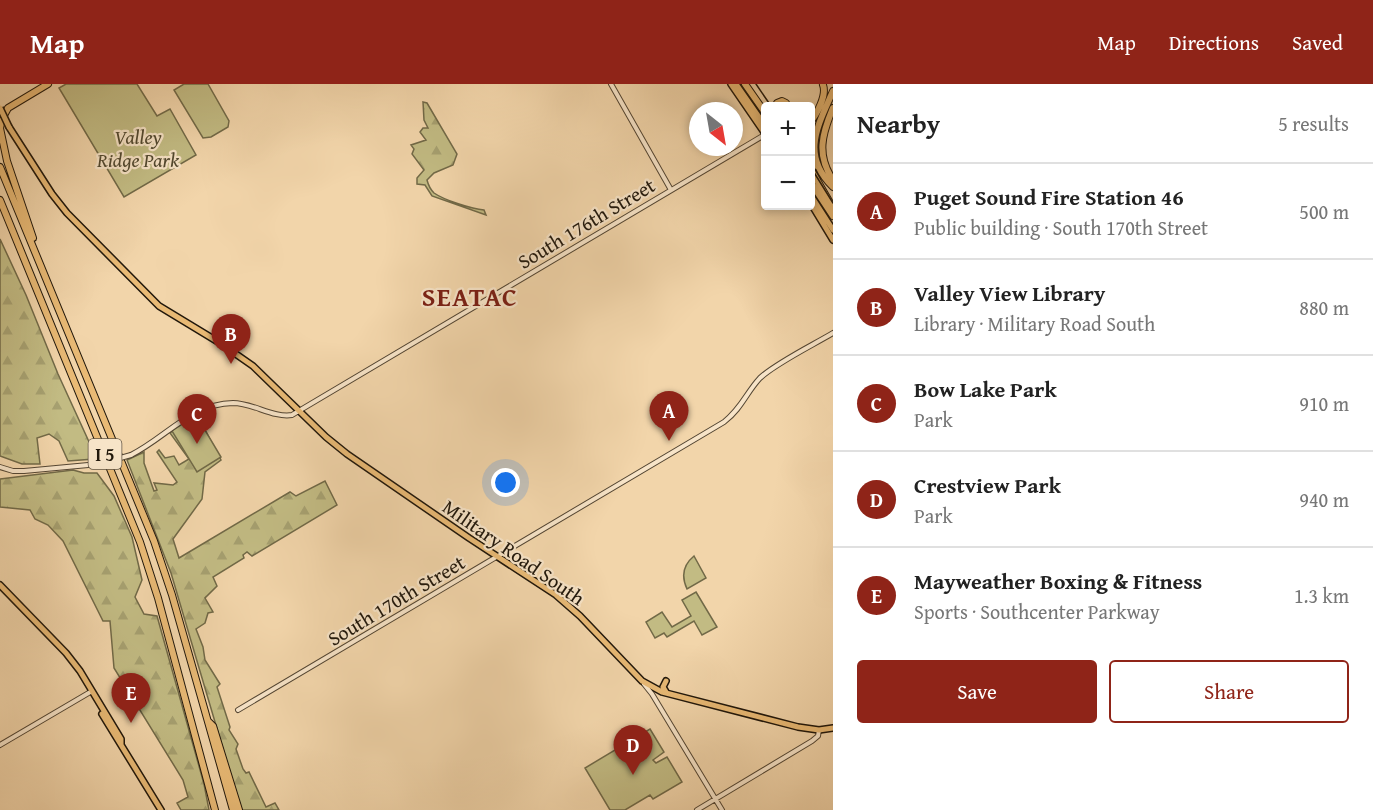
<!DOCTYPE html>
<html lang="en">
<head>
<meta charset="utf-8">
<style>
  body { margin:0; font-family:"Gentium Book Plus",serif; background:#f6f6f6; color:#222 }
  .controls { position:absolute; right:18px; top:18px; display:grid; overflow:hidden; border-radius:6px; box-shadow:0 3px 9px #0003 }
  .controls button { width:54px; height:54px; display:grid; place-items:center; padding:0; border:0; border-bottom:2px solid #e0e0e0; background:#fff; color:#222; font:30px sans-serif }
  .compass { position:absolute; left:689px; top:18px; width:54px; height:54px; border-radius:50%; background:#fff; box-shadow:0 3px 9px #0003; rotate:149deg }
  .you { position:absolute; left:506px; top:399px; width:21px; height:21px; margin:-15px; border:4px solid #fff; border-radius:50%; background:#1a73e8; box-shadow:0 0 0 9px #1a73e833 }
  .badge { display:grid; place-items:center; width:39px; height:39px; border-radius:50%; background:#8f2418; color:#fff; font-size:20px; font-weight:700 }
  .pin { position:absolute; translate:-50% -50px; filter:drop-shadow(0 2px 3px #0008) }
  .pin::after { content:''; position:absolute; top:32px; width:21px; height:18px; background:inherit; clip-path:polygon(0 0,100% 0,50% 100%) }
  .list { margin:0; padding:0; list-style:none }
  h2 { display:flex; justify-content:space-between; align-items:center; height:78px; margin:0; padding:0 24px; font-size:26px }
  h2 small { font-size:20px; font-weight:400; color:#767676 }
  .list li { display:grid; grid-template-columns:39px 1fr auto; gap:18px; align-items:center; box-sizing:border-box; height:96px; padding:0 24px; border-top:2px solid #e0e0e0 }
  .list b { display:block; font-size:22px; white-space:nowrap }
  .list p { margin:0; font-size:20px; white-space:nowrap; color:#767676 }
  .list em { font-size:20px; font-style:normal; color:#767676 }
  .actions { display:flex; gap:12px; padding:18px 24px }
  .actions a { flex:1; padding:14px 0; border:2px solid #8f2418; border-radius:6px; text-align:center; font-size:21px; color:#8f2418 }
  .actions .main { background:#8f2418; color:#fff }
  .map { position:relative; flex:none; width:833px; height:726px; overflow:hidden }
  header { display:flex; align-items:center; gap:36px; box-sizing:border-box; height:84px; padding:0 30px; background:#8f2418; color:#fff }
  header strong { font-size:28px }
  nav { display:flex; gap:33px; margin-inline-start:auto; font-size:21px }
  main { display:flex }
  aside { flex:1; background:#fff }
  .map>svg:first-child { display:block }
  .forest { fill:url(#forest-firs); stroke:#716947; stroke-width:1.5 }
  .park { fill:#c2bb83; stroke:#716947; stroke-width:1.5 }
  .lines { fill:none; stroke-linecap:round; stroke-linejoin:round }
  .minor-casing { stroke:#544633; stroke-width:6 }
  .major-casing { stroke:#20170b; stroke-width:8 }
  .highway-casing { stroke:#20170b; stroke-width:8 }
  .minor { stroke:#f7e4c8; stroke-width:4 }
  .major { stroke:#e9ba75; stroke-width:5 }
  .highway { stroke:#e9ba75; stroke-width:6 }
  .tram { stroke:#20170b; stroke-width:1.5 }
  .minor-bridge-casing { stroke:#544633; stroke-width:6; stroke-linecap:butt }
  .major-bridge-casing { stroke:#20170b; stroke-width:8; stroke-linecap:butt }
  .minor-bridge { stroke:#f7e4c8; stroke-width:4 }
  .major-bridge { stroke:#e9ba75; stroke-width:5 }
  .labels { text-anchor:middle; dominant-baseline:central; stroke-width:4.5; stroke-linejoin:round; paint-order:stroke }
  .shield { fill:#f7e4c8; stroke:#605444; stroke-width:1.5 }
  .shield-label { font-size:18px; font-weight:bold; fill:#20170b }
  .park-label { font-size:20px; font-style:italic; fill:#51482f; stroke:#f7e4c8 }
  .street-label { font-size:20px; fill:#20170b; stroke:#f7e4c8 }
  .district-label { font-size:26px; font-weight:bold; letter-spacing:1.5px; fill:#7a1f14; stroke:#f7e4c8 }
</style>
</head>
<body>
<header>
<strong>Map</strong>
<nav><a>Map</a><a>Directions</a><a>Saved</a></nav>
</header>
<main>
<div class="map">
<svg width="833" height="726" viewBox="0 0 833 726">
  <defs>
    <pattern id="forest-firs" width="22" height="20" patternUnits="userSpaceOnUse" patternTransform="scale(1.5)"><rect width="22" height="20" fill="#c2bb83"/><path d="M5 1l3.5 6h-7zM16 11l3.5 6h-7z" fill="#a6a070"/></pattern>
  </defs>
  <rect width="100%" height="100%" fill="#f2d5aa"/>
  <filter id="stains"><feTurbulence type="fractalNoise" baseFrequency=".00333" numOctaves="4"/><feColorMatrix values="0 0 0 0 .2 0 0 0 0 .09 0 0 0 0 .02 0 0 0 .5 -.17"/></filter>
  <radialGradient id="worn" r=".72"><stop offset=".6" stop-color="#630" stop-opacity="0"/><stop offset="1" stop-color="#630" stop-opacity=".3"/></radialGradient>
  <path class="forest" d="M423 18 427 19 457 70 453 81 434 89 427 96C428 100 431 106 434 109 444 116 472 125 484 126L486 131 432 112 425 101 417 100V94L424 86 412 70 414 65 411 61 426 56 420 48 423 44H428L424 36Z
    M0 155 26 211 58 290 90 360 94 375 68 377 59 357 49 350 37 354 40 380H22L0 372Z
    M197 331 221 376 205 388 202 415 173 455 179 474 290 408 296 412 325 397 337 421 252 472 247 468 243 471 244 474 213 493 217 502 205 514 213 528 208 529 205 539 196 545 203 563 205 576 220 600 217 603 230 643 229 646 238 660 236 665 243 685 246 689 249 688 266 723 275 719 279 726H241L171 489 127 376 144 368V379L154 407 157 406 154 399 173 401 177 398 157 368 159 366 165 374 174 372 179 381 189 375 170 349Z
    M73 386 84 389H97L114 412 132 453 142 496 135 513 144 530 157 532 204 700 209 726H181L177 719 188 713 183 696 114 584 110 537H103L63 457 48 441 35 435 30 426 0 423V395Z"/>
  <path class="park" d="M66 0H137L157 32 170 25 196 71 124 113 59 4Z
    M184 0H208L229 37 228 43 211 53 203 54 174 6Z
    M196 331 221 373 197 388 172 347Z
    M694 472 706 494 687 505C681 492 683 481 694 472Z
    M696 508 717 543 702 551 694 537 667 553 664 549 655 554 646 538 662 528 672 543 691 532 682 516Z
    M650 645 664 668 653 676 656 679 667 673 682 698 653 715 650 711 625 726H610L585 684Z"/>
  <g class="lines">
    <g class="minor-casing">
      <path id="minor" d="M611 0 671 106
        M131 371C167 353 190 320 233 319 253 319 273 334 292 331L766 50
        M0 383 13 387H24L99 380
        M644 600 652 610 722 726
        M238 626 724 338C742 324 746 309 760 294 776 279 813 261 833 249
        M0 661 92 607
        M697 726 812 657 818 652 819 646"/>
    </g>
    <g class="major-casing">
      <path id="major" d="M731 0 766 51
        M736 0 766 43
        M9 43 52 110 67 129 159 222 220 259 253 282 326 353 347 370 469 454 556 511 580 532 642 597 662 608 798 643 819 646 833 644
        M810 110 833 146
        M810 118 833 156
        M0 501 66 569 80 587 121 655V660
        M666 597 663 603 666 608
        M102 630 161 726"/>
    </g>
    <g class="highway-casing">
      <path id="highway" d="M745 0 766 30
        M833 7C818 42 800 70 833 103
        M776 22 777 19 782 17 786 19V22
        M833 24C822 50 816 71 833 96
        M810 38C817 30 827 11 823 1
        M810 72 817 82
        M0 83 154 457 172 511 233 726
        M810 84 833 124
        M810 97 833 132
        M0 116 140 458 158 514 215 726
        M33 154 7 77 0 44 2 35 8 24 48 0
        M208 637 213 642 239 726"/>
    </g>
    <use href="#minor" class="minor"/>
    <use href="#major" class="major"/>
    <use href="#highway" class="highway"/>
    <path class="tram" d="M756 0 771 22
      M810 82 833 119"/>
    <g class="minor-bridge-casing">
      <path id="minor-bridge" d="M99 380 131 371"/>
    </g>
    <g class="major-bridge-casing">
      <path id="major-bridge" d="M0 24 9 43"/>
    </g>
    <use href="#minor-bridge" class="minor-bridge"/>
    <use href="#major-bridge" class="major-bridge"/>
  </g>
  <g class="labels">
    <rect class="shield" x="88.5" y="355" width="33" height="30" rx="4.5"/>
    <g class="shield-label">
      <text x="105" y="370">I 5</text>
    </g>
    <g class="park-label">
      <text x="138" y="52">Valley<tspan x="138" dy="23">Ridge Park</tspan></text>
    </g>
    <g class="street-label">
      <text transform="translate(586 139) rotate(-31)">South 176th Street</text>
      <text transform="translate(514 468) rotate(35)">Military Road South</text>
      <text transform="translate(396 516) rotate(-31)">South 170th Street</text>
    </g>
    <g class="district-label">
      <text x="470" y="212">SEATAC</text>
    </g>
  </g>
  <rect width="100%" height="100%" filter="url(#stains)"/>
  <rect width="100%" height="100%" fill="url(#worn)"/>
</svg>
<div class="controls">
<button>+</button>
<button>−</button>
</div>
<svg class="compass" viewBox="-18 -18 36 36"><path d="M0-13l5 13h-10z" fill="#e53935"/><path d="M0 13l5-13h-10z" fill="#767676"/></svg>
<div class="you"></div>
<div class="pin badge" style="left:669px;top:357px">A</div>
<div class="pin badge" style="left:231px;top:280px">B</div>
<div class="pin badge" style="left:197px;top:360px">C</div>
<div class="pin badge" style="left:633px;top:691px">D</div>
<div class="pin badge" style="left:131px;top:639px">E</div>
</div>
<aside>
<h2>Nearby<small>5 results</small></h2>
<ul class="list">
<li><span class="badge">A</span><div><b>Puget Sound Fire Station 46</b><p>Public building · South 170th Street</p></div><em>500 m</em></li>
<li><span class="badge">B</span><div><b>Valley View Library</b><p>Library · Military Road South</p></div><em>880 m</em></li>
<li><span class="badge">C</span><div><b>Bow Lake Park</b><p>Park</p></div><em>910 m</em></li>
<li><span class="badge">D</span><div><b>Crestview Park</b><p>Park</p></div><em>940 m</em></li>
<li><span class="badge">E</span><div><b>Mayweather Boxing &amp; Fitness</b><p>Sports · Southcenter Parkway</p></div><em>1.3 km</em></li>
</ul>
<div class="actions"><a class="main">Save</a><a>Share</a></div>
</aside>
</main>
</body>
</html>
